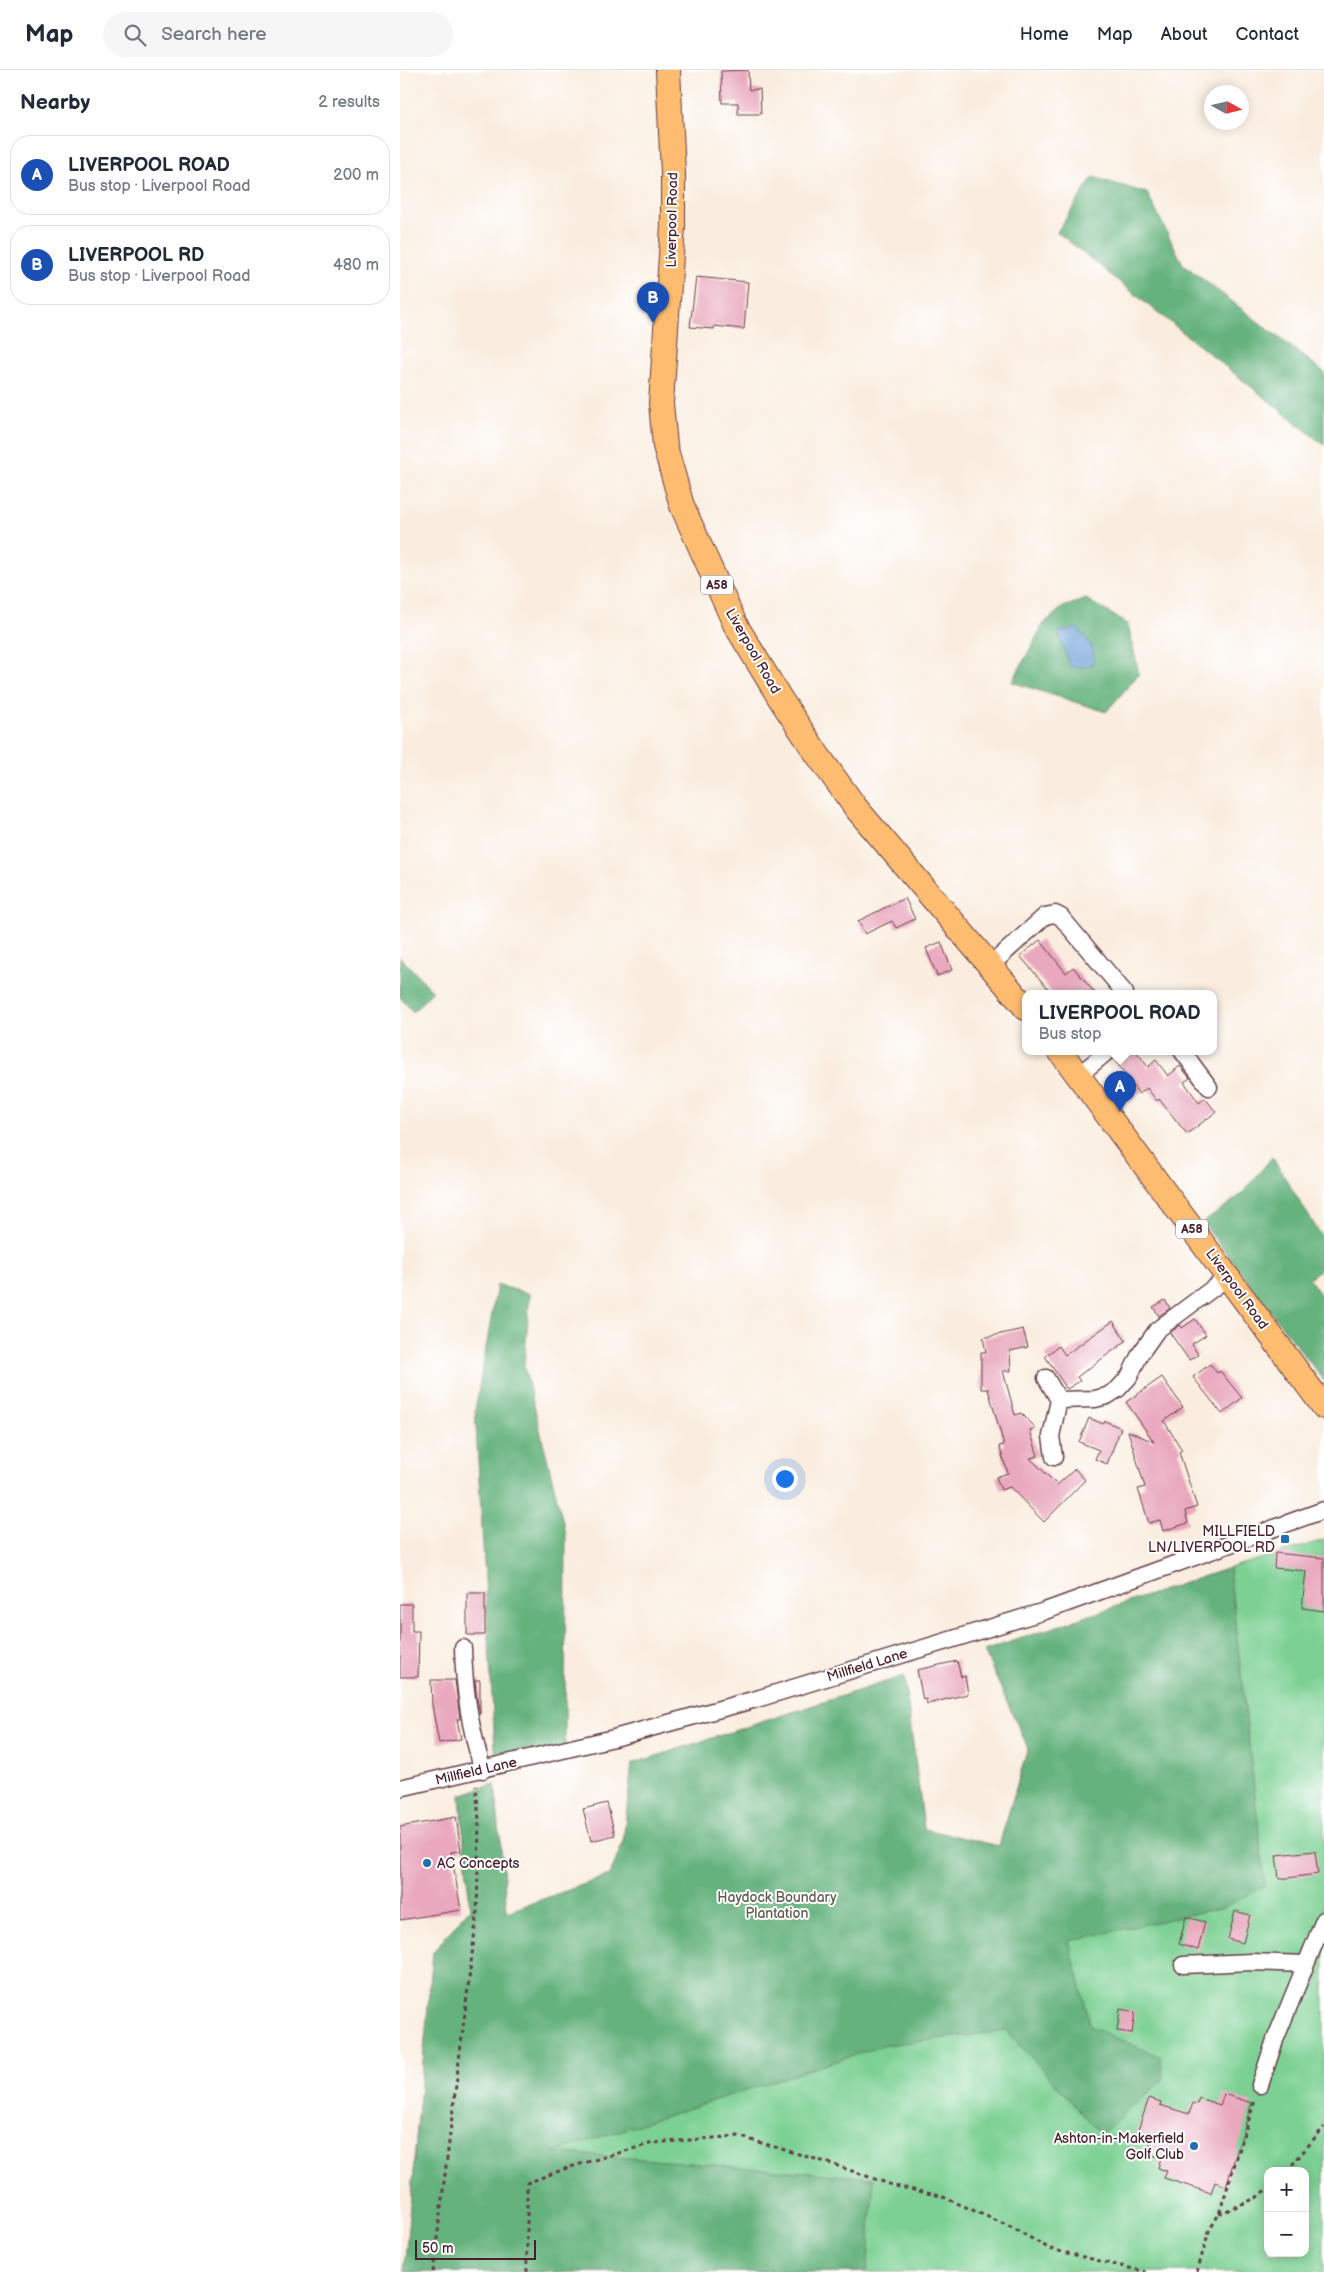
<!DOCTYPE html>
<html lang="en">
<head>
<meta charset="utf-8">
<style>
  body { margin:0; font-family:"Balsamiq Sans",sans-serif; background:#f6f6f7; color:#1f2937 }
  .controls { position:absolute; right:15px; bottom:15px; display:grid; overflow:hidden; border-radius:10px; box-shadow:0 2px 12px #0003 }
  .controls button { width:45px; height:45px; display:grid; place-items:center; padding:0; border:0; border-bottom:1px solid #e0e1e3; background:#fff; color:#1f2937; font:25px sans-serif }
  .compass { position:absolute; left:804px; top:15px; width:45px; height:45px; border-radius:50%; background:#fff; box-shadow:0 2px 12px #0003; rotate:98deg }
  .scale { position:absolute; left:15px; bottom:12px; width:121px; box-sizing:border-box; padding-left:5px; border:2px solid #4a1f2b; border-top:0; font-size:14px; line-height:18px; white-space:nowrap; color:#4a1f2b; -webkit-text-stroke:4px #fff; paint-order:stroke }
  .you { position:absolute; left:384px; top:1408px; width:18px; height:18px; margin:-12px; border:4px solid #fff; border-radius:50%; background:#1a73e8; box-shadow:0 0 0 8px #1a73e833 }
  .badge { display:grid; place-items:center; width:32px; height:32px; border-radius:50%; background:#0f766e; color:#fff; font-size:16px; font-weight:700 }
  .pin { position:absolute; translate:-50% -41px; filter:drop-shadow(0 1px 2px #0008) }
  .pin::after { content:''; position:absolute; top:26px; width:18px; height:15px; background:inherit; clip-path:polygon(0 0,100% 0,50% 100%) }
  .popup { position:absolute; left:622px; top:920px; width:195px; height:65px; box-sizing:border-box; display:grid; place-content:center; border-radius:10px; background:#fff; filter:drop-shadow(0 1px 4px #0005); font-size:16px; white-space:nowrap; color:#747a83 }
  .popup b { font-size:19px; color:#1f2937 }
  .popup::after { content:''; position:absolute; left:50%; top:100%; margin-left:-10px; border:10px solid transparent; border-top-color:#fff }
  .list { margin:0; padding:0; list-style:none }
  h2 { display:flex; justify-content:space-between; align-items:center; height:65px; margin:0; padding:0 20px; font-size:21px }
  h2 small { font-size:16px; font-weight:400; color:#747a83 }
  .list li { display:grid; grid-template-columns:32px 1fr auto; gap:15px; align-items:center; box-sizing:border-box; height:80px; margin:0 10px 10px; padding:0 10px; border:1px solid #e0e1e3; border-radius:20px }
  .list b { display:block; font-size:19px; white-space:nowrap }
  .list p { margin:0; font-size:16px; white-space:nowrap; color:#747a83 }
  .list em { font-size:16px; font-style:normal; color:#747a83 }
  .icon { flex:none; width:28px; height:28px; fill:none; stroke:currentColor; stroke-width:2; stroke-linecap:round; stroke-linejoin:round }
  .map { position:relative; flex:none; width:924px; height:2202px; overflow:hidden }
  header { display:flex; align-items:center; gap:30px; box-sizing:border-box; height:70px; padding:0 25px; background:#fff; border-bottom:1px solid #e0e1e3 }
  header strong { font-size:24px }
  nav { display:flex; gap:28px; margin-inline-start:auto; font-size:18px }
  .search { width:350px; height:45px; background:#f6f6f7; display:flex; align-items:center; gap:12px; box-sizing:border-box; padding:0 18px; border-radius:28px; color:#747a83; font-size:19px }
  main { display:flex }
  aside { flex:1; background:#fff }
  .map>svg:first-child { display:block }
  .green { fill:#7cd093; stroke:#63785f; fill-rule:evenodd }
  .forest { fill:#65b27d; stroke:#586854 }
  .water { fill:#699ed6; stroke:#5a5e80 }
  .building { fill:#e9a8be }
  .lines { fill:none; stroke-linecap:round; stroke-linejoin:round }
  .minor-casing { stroke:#643e46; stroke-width:19 }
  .highway-casing { stroke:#643e46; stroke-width:26 }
  .path { stroke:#643e46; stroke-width:3; stroke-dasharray:4 4; stroke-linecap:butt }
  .minor { stroke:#fff; stroke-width:16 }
  .highway { stroke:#febc70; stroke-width:24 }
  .poi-dot { fill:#1f6fb2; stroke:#fff; stroke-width:2 }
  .labels { text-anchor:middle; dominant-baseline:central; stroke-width:4; stroke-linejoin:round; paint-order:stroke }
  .shield { fill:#fff; stroke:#80626b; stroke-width:1 }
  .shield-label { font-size:12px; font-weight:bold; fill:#4a1f2b }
  .street-label { font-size:14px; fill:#4a1f2b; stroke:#fff }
  .poi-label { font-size:14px; fill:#4a1f2b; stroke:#fff; text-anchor:end }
  .park-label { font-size:14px; fill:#5c5d4f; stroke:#fff }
</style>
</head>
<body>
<header>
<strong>Map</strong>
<div class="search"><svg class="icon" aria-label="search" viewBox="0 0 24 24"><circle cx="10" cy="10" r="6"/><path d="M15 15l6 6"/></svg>Search here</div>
<nav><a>Home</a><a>Map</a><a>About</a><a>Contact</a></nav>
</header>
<main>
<aside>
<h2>Nearby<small>2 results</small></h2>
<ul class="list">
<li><span class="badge" style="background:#1a4fb4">A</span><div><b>LIVERPOOL ROAD</b><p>Bus stop · Liverpool Road</p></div><em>200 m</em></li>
<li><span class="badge" style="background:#1a4fb4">B</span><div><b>LIVERPOOL RD</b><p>Bus stop · Liverpool Road</p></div><em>480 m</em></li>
</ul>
</aside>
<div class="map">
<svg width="924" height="2202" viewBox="0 0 924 2202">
  <rect width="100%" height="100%" fill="#fff"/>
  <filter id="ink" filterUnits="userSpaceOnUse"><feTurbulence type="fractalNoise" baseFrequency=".02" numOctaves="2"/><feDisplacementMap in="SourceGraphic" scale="10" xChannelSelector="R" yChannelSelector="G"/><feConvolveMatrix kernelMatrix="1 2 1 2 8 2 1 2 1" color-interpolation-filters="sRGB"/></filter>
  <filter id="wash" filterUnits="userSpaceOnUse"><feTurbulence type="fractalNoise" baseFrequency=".0096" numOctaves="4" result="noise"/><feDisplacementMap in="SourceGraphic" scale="20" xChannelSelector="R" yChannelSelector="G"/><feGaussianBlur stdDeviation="1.12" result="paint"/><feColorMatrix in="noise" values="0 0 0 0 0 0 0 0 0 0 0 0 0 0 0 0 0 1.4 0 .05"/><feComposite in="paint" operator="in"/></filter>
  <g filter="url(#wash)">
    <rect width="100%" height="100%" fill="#faeddf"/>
    <path class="green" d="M924 1470V2202H4L33 1882 70 1838 60 1725 95 1714 107 1842 210 1805 223 1773 232 1694 504 1606 524 1759 599 1776 628 1678 584 1581 829 1498ZM868 2101H905V2183H868Z"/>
    <path class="forest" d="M693 107 747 123 783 194 924 302V375L657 162Z
      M686 529 728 554 739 604 706 642 612 612 644 553 663 537Z
      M0 887 33 921 13 942 0 927Z
      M872 1087 924 1170V1197L909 1208 924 1230V1311L803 1153 843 1123Z
      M97 1215 130 1224 124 1296 166 1464 165 1680 96 1694 75 1341Z
      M829 1498 865 1815 825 1837 669 1871 691 1957 761 1987 763 2010 701 2064 607 1961 486 1975 154 2082 474 2108 467 2202H371V2198L357 2202H4L33 1882 70 1838 60 1725 95 1714 107 1842 210 1805 223 1773 232 1694 504 1606 524 1759 599 1776 628 1678 584 1581Z"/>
    <path class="water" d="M677 558C688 569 697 578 692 595L685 597H670L658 562Z"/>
    <g id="blocks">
      <path class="building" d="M348 0 349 20 360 19 361 44H338V33H322L321 1Z
        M296 207 348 212 344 259 314 256V259L290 257Z
        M505 828 515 849 496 858 492 851 465 864 458 851Z
        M640 870 666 903 673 897 695 923H652L620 886Z
        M541 872 552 900 537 906 526 878Z
        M720 981H736L748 997 756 990 768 1006 780 996 790 1008 784 1012 799 1033 805 1028 816 1042 787 1064 759 1029 757 1031 747 1018 739 1024 714 989Z
        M765 1230 770 1238 759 1246 753 1237Z
        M795 1249 806 1265 792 1274 798 1285 789 1290 770 1263 780 1255 782 1258Z
        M713 1251 726 1271 677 1307 680 1311 667 1319 645 1286 659 1276 665 1285Z
        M623 1259 628 1277 610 1281 611 1301H603L615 1345 621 1343 636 1358 630 1360 638 1386 630 1388 657 1415 675 1399 685 1410 644 1452 610 1417 601 1420 596 1407 608 1403 599 1376 604 1375 588 1319H581V1282H586L583 1268Z
        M810 1294 817 1303 820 1301 842 1328 822 1344 793 1307Z
        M762 1307 783 1337 764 1351 782 1380 779 1382 797 1437 785 1441 788 1453 763 1461 760 1450 749 1453 738 1419 745 1417 728 1361 754 1372 726 1332Z
        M689 1348 703 1354 705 1351 721 1358 707 1394 695 1389 699 1380 679 1372Z
        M875 1483 924 1488V1541L902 1538 906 1501 874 1498Z
        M67 1523H85V1565H67Z
        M0 1534H12V1561H19L18 1607H0Z
        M557 1591 561 1607 565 1606 568 1624 527 1634 526 1629 523 1630 517 1600Z
        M31 1610H55L60 1649H57L61 1669 39 1673 32 1635Z
        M75 1610H80V1644L76 1623Z
        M207 1733 215 1765 191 1771 183 1739Z
        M56 1747 61 1781 51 1782 61 1840 0 1850V1757Z
        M915 1781 918 1804 879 1809 876 1785Z
        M835 1841 850 1845 843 1873 828 1869Z
        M786 1847 805 1852 798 1880 779 1874Z
        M720 1939 735 1942 732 1963 717 1961Z
        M824 2024 852 2033 826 2116 815 2112 811 2123 764 2108 767 2101 758 2098 761 2088 747 2083 752 2068 737 2063 749 2028 761 2032 760 2035 789 2044 793 2033 797 2034 799 2028 820 2035Z"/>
    </g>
  </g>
  <g filter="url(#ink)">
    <use href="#blocks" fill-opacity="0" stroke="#643e46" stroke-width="1"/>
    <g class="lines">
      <g class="minor-casing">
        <path id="minor" d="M591 895 645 846 655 844 661 847 725 923
          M782 981 809 1017
          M679 1005 708 981
          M646 1308 659 1330 651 1366 654 1387
          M659 1330 695 1329 707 1326 718 1319 729 1307 740 1284 757 1260 828 1207
          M63 1578C64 1620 70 1659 83 1700
          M0 1718 214 1668 360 1628 645 1541 924 1440
          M783 1895 852 1892 905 1894
          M860 2015 875 1970 924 1850"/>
      </g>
      <g class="highway-casing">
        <path id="highway" d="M268 0 273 103V156L261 333 265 376 282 436 335 554 381 630 417 684 456 738 626 938
          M660 981 924 1337"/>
      </g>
      <path class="path" d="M887 2101 924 2057
        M819 2144 856 2128 868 2118
        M33 2202 77 1844 79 1750 76 1716
        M127 2202V2113L170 2097 253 2073 338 2066 432 2094 495 2116 541 2126 613 2158 650 2179 746 2202
        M797 2202 809 2161 819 2144 855 2030"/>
      <use href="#minor" class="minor"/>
      <use href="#highway" class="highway"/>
    </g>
  </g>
  <g class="poi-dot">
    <rect x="880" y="1464" width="10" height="10" rx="2.5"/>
    <circle cx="27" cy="1793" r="5"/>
    <circle cx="794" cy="2076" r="5"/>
  </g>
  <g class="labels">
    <g class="shield">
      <rect x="301" y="505.5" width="32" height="19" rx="4"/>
      <rect x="776" y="1149.5" width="32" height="19" rx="4"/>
    </g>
    <g class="shield-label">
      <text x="317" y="515">A58</text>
      <text x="792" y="1159">A58</text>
    </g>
    <g class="street-label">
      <text transform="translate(272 150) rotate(-89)">Liverpool Road</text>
      <text transform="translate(353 581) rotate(60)">Liverpool Road</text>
      <text transform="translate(837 1219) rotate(54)">Liverpool Road</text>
      <text transform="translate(467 1595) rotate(-17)">Millfield Lane</text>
      <text transform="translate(76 1701) rotate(-13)">Millfield Lane</text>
    </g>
    <g class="poi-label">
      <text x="875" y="1461">MILLFIELD<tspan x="875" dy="16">LN/LIVERPOOL RD</tspan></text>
      <text x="37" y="1793" text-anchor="start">AC Concepts</text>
      <text x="784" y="2068">Ashton-in-Makerfield<tspan x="784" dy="16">Golf Club</tspan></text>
    </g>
    <g class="park-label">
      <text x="377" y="1827">Haydock Boundary<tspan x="377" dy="16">Plantation</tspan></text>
    </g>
  </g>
</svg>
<div class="controls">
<button>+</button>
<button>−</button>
</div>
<svg class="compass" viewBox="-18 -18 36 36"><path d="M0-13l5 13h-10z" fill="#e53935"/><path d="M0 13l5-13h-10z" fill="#747a83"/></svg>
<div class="scale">50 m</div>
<div class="you"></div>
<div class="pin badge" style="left:720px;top:1042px;background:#1a4fb4">A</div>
<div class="popup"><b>LIVERPOOL ROAD</b>Bus stop</div>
<div class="pin badge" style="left:253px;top:253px;background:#1a4fb4">B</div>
</div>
</main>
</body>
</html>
